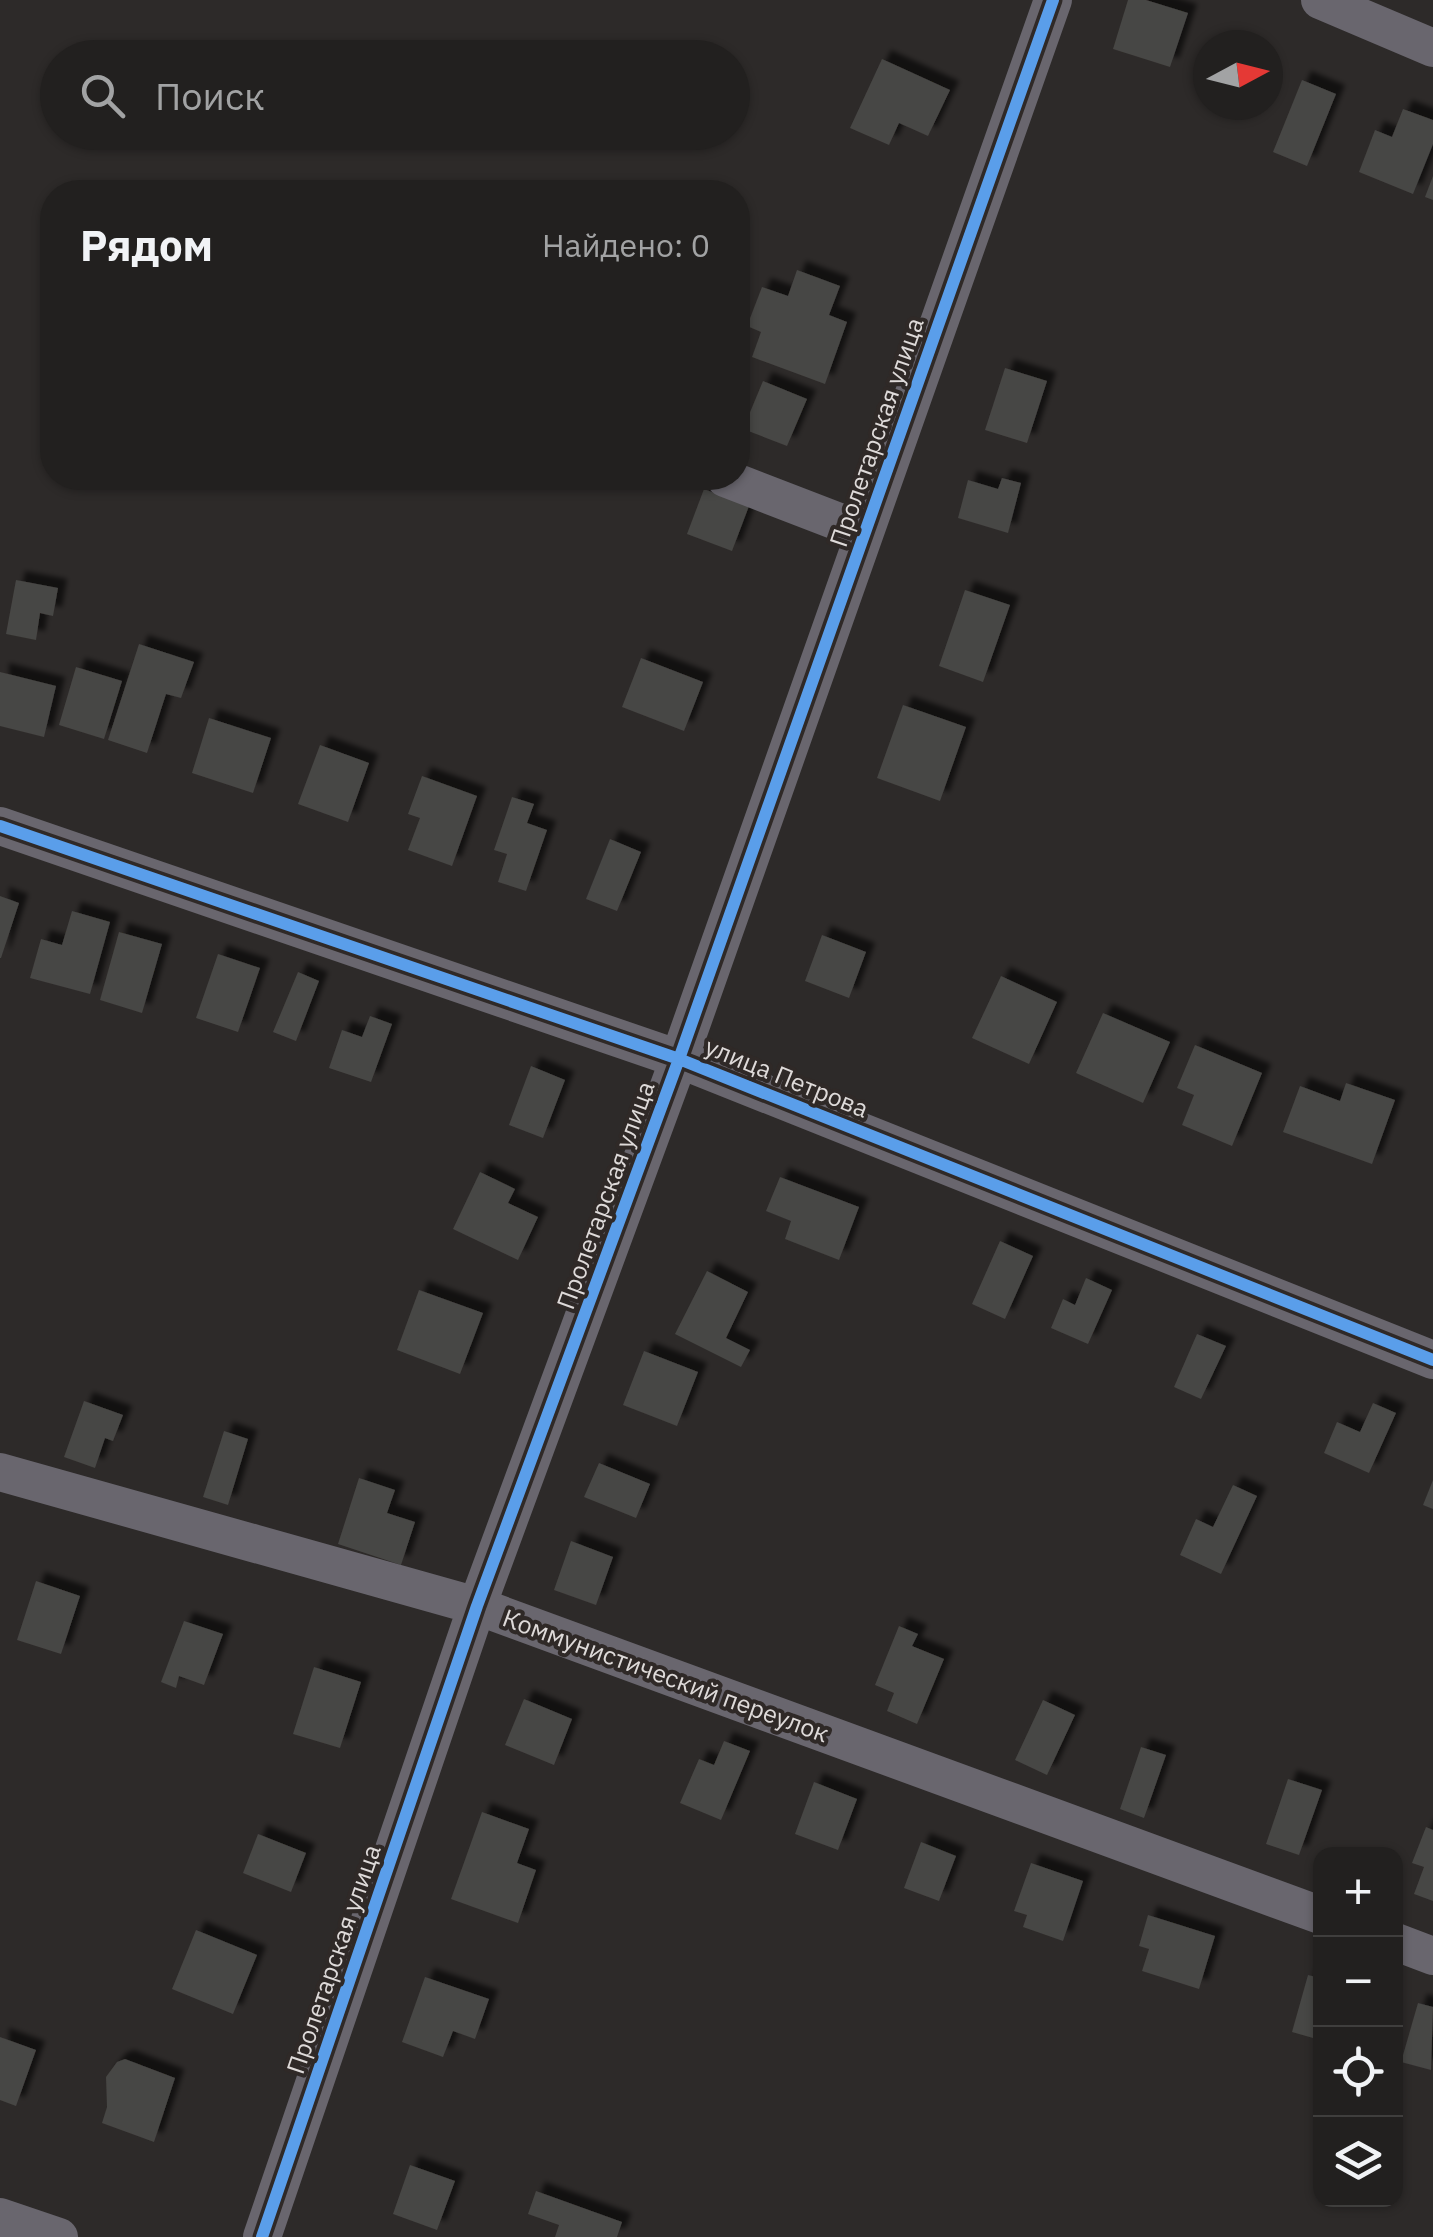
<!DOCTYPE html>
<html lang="ru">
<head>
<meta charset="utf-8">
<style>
  body { margin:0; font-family:"IBM Plex Sans",sans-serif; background:#2a2828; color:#f1f3f6 }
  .controls { position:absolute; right:30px; bottom:30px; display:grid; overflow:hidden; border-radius:20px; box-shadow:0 2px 8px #0004 }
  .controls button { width:90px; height:90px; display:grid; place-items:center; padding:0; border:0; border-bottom:2px solid #3f3e3d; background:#22201f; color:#f1f3f6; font:50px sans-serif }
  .compass { position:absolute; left:1193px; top:30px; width:90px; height:90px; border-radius:50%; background:#22201f; box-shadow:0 2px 8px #0004; rotate:83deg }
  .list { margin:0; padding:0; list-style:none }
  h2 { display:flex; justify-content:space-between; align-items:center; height:130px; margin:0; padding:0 40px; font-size:42px }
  h2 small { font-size:32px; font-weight:400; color:#a2a3a4 }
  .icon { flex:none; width:55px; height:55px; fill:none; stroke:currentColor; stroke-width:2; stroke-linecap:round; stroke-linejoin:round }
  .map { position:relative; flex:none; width:1433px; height:2237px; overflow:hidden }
  .search { position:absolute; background:#22201f; box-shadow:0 2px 8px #0004; left:40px; top:40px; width:710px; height:110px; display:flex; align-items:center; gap:25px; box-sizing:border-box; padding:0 35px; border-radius:55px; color:#a2a3a4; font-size:38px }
  .panel { position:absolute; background:#22201f; box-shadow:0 2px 8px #0004; left:40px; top:180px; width:710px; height:310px; border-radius:40px }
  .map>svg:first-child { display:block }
  .building { fill:#474644; filter:url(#shadow) }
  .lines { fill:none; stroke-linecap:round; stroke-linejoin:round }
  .street { stroke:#69666e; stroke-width:38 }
  .cycleway-casing { stroke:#2f2927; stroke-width:19 }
  .cycleway { stroke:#5a9eea; stroke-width:12 }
  .labels { text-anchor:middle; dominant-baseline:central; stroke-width:8; stroke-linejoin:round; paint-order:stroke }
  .street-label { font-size:25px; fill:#dedad9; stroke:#2f2927 }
</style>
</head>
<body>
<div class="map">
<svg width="1433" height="2237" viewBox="0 0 1433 2237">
  <defs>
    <filter id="shadow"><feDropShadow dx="9" dy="-9" stdDeviation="2.5" flood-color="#0009"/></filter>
  </defs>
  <rect width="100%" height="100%" fill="#2d2a29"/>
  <path class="building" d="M1128 0H1146L1188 13 1170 67 1113 49Z
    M882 59 950 90 928 136 899 123 889 145 850 128Z
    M1302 80 1336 94 1307 166 1273 152Z
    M1403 109 1433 120V144L1413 194 1359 172 1375 130 1392 137Z
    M1433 176V200L1425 197Z
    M797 270 840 286 829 315 847 322 825 384 752 357 761 332 747 326 762 287 788 296Z
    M1005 368 1047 381 1027 443 985 430Z
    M763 381 807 399 787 446 743 429Z
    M1002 478 1021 483 1008 533 958 518 968 480 998 489Z
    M704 489 749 506 732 551 687 534Z
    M16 580 58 588 53 616 40 613 36 640 6 634Z
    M965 590 1010 605 983 682 939 666Z
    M139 644 194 662 181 698 166 694 147 753 108 740Z
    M641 658 703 682 684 731 622 707Z
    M76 667 122 681 104 739 59 725Z
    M0 672 56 686 44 737 0 726Z
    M903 705 966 727 940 801 877 778Z
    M209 718 271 738 253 793 192 773Z
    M320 745 369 763 348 822 298 804Z
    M422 776 477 796 452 866 408 850 420 818 408 814Z
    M512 797 534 804 527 823 547 830 526 891 498 882 507 854 494 850Z
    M610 839 641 852 617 911 586 899Z
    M0 896 19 903 1 958H0Z
    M72 911 110 922 90 994 30 978 41 939 62 945Z
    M119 932 162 944 142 1013 100 1000Z
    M822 935 866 952 849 998 805 981Z
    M218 954 260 968 238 1032 196 1018Z
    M298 972 319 981 296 1041 273 1032Z
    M1001 976 1057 1002 1029 1064 972 1038Z
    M1103 1013 1170 1042 1143 1103 1076 1073Z
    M370 1016 392 1024 371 1082 329 1068 342 1030 362 1037Z
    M1195 1045 1262 1073 1232 1146 1182 1125 1194 1095 1177 1088Z
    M531 1066 565 1080 543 1138 509 1125Z
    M1346 1083 1395 1100 1372 1164 1283 1132 1300 1086 1340 1101Z
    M480 1172 515 1189 508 1203 538 1217 518 1260 453 1229Z
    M780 1177 859 1207 839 1260 785 1239 791 1221 766 1211Z
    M1000 1241 1033 1256 1005 1319 972 1304Z
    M707 1271 748 1292 726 1338 750 1350 741 1367 675 1334Z
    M1086 1278 1112 1290 1088 1344 1051 1328 1063 1299 1075 1305Z
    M419 1290 483 1313 460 1374 397 1350Z
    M1197 1334 1226 1346 1201 1399 1174 1387Z
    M644 1351 698 1372 677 1426 623 1405Z
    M84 1401 123 1415 113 1441 105 1438 95 1468 64 1457Z
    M1373 1403 1396 1413 1369 1473 1324 1453 1337 1422 1360 1432Z
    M224 1431 248 1439 228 1505 203 1497Z
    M599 1463 650 1484 636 1518 584 1497Z
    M359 1478 395 1490 387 1513 415 1522 401 1565 338 1544Z
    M1433 1480V1509L1423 1505Z
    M1233 1485 1257 1496 1221 1574 1180 1555 1196 1519 1213 1527Z
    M571 1541 613 1557 596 1605 554 1590Z
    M36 1581 80 1596 61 1654 17 1640Z
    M184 1621 223 1634 204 1685 179 1676 176 1688 161 1682Z
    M899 1626 918 1634 912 1646 944 1659 917 1724 887 1711 894 1693 875 1685Z
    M314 1667 361 1682 340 1748 293 1734Z
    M524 1699 572 1719 554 1765 505 1745Z
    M1043 1700 1075 1715 1047 1775 1015 1760Z
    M724 1741 750 1751 721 1820 680 1803 699 1759 714 1765Z
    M1141 1747 1166 1755 1144 1818 1120 1809Z
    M1288 1779 1322 1790 1299 1855 1266 1844Z
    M814 1782 857 1799 838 1850 795 1834Z
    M482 1812 529 1829 517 1863 536 1870 518 1923 451 1899Z
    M1426 1827 1433 1830V1901L1414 1894 1424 1867 1412 1863Z
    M258 1834 306 1853 291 1892 243 1873Z
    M921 1842 956 1856 939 1901 904 1888Z
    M1031 1863 1083 1881 1063 1941 1023 1927 1027 1915 1014 1911Z
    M1148 1915 1215 1936 1199 1989 1142 1971 1149 1949 1139 1946Z
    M196 1930 257 1955 233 2014 172 1989Z
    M1308 1975 1320 1978V2040L1292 2032Z
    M425 1977 489 1999 475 2039 453 2031 443 2057 402 2042Z
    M1418 2003 1433 2007 1431 2070 1401 2062Z
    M0 2037 36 2050 16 2106 0 2100Z
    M125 2059 175 2078 154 2142 102 2123 107 2107 106 2077 117 2062Z
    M410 2165 455 2181 437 2230 393 2214Z
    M536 2191 622 2222 617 2237H555L559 2225 528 2214Z"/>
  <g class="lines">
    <path class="street" d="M1320 0 1433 48
      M725 478 865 532
      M0 826 679 1059 1433 1360
      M0 1472 477 1606 1320 1915
      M1396 1942 1433 1956
      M0 2217 59 2237
      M262 2237 477 1606 679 1059 1053 0"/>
    <g class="cycleway-casing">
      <path id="cycleway" d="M0 826 679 1059 1433 1360
        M262 2237 477 1606 679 1059 1053 0"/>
    </g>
    <use href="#cycleway" class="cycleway"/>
  </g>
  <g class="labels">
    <g class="street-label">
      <text transform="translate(876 432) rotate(-71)">Пролетарская улица</text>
      <text transform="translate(787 1077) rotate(22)">улица Петрова</text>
      <text transform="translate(605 1195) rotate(-70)">Пролетарская улица</text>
      <text transform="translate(666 1675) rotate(20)">Коммунистический переулок</text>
      <text transform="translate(333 1959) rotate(-71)">Пролетарская улица</text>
    </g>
  </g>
</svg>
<div class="controls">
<button>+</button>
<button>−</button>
<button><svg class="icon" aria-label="locate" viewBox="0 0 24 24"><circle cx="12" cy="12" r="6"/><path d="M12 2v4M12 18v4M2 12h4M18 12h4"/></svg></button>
<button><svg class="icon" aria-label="layers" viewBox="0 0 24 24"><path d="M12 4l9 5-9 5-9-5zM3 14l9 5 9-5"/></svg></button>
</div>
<svg class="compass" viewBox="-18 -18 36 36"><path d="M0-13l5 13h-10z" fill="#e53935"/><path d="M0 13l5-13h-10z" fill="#a2a3a4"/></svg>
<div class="search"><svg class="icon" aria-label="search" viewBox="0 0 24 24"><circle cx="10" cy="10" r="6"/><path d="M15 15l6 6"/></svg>Поиск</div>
<section class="panel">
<h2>Рядом<small>Найдено: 0</small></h2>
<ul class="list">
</ul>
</section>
</div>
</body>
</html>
